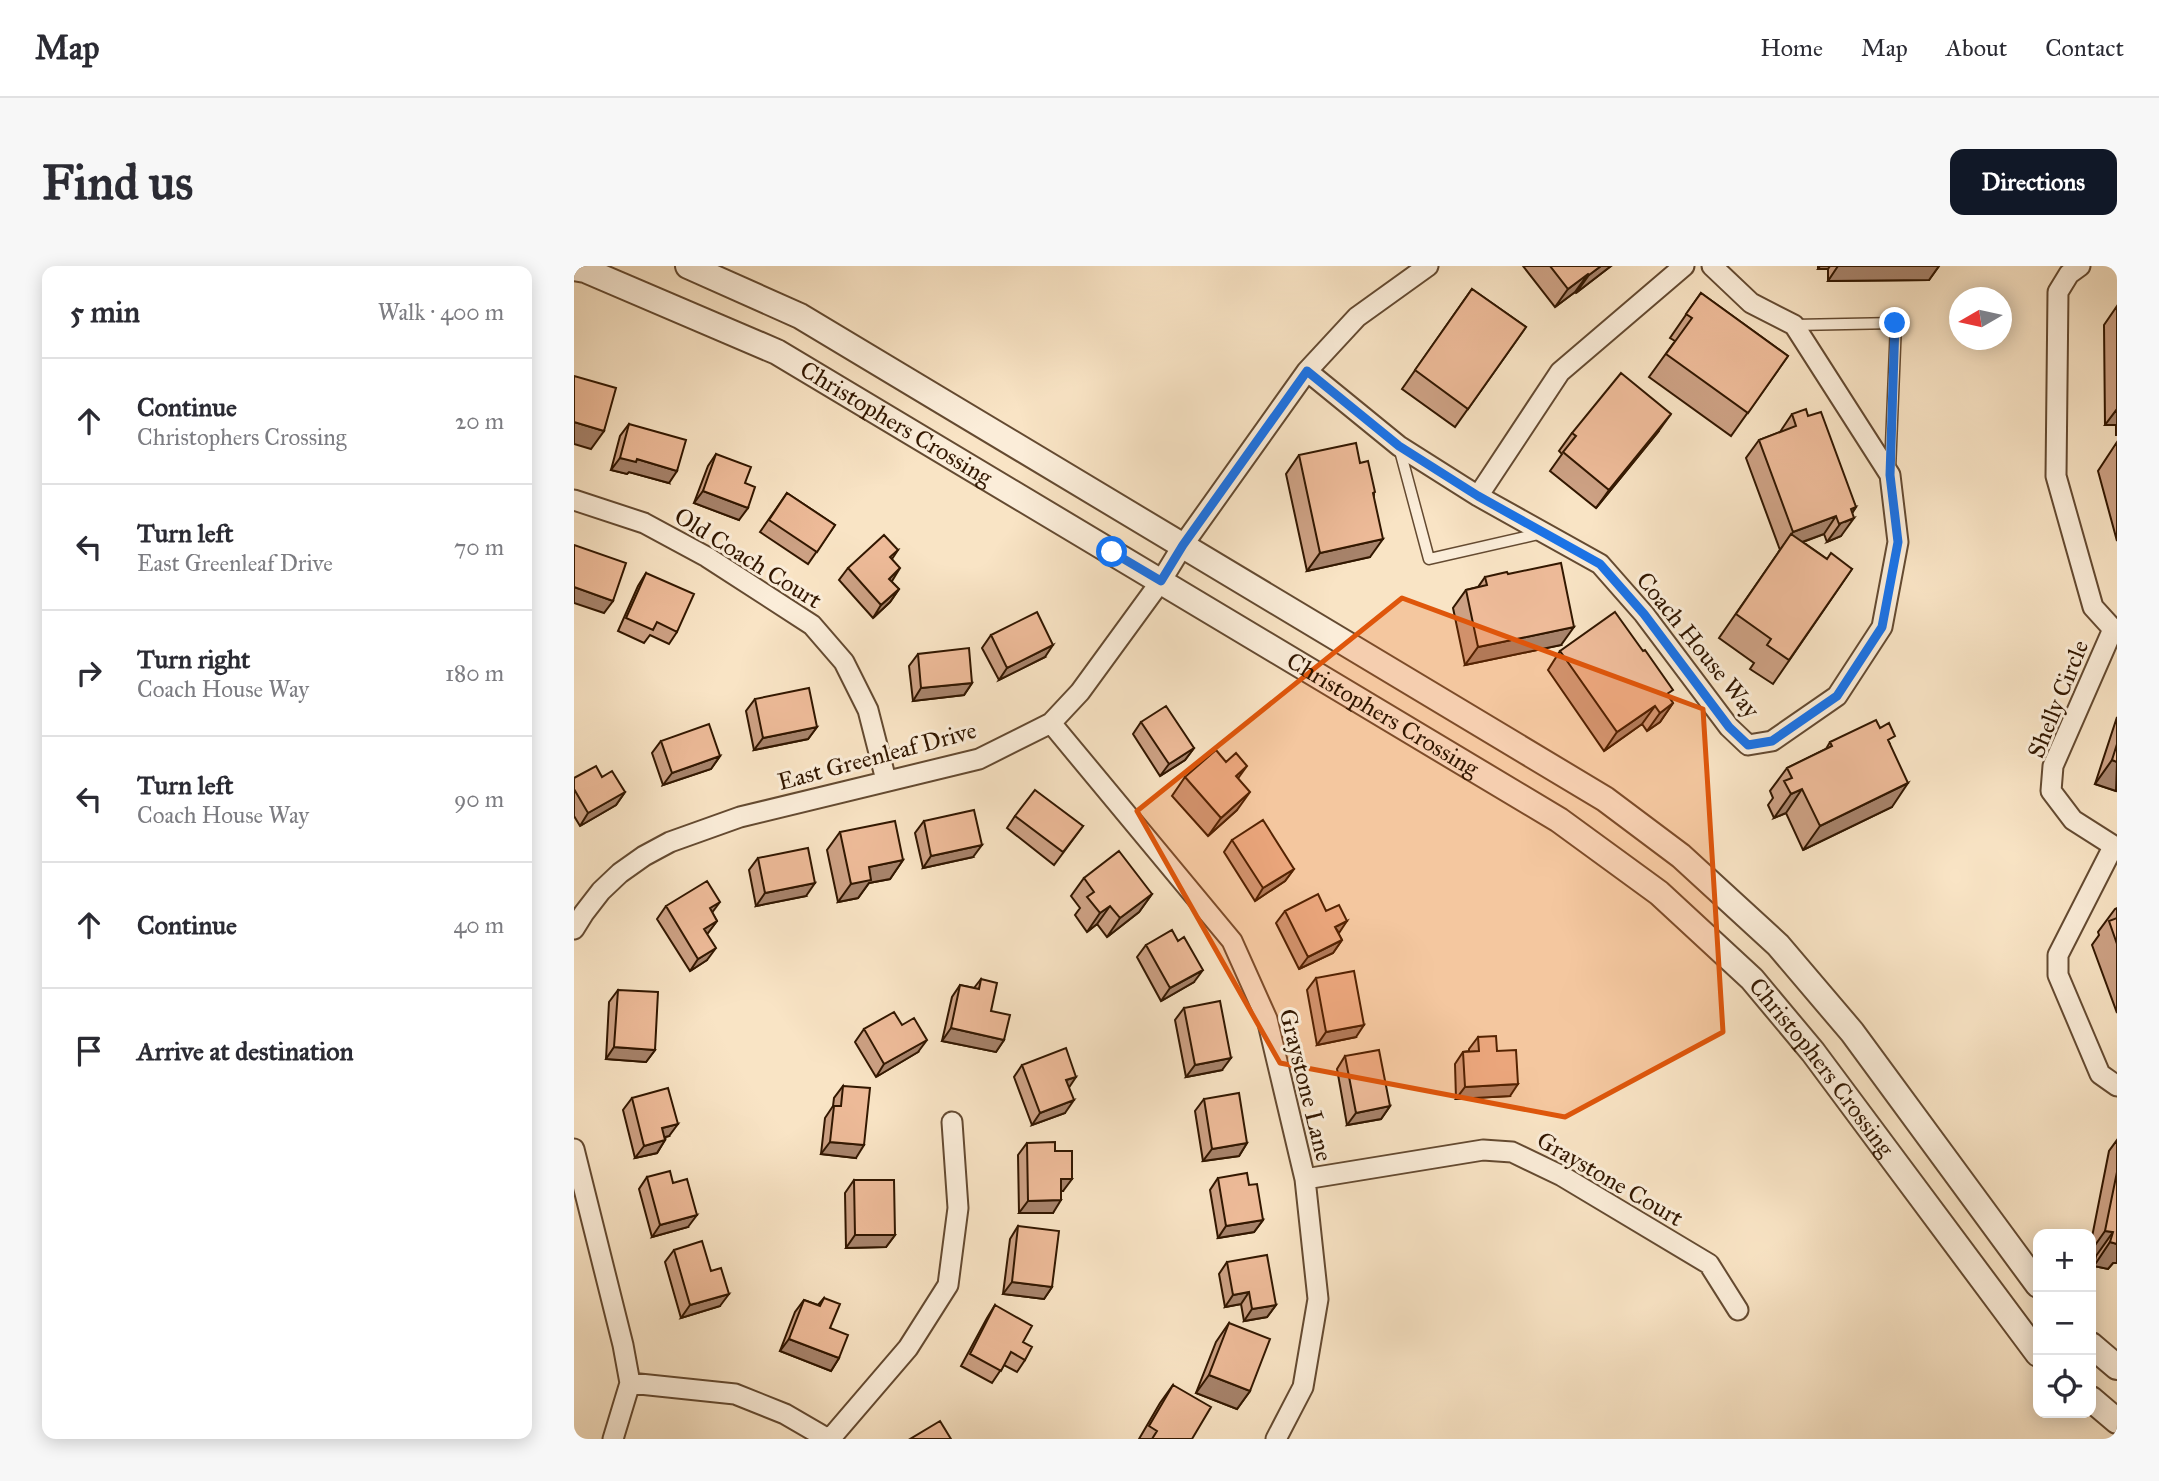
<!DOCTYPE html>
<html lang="en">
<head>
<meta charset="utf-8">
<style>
  body { margin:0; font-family:"IM FELL Great Primer",serif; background:#f7f7f7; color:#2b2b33 }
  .controls { position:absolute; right:21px; bottom:21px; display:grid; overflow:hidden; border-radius:14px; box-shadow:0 4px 18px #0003 }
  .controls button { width:63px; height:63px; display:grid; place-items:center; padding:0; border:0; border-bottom:2px solid #e1e1e2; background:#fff; color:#2b2b33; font:35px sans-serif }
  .compass { position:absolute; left:1375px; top:21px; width:63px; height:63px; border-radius:50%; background:#fff; box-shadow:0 4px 18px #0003; rotate:261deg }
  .stop { position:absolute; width:21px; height:21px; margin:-16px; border:5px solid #1a73e8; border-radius:50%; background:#fff }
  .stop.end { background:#1a73e8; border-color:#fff; box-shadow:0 2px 7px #0008 }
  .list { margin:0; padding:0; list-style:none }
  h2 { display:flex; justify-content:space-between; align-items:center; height:91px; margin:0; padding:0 28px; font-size:30px }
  h2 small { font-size:23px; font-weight:400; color:#7c7c81 }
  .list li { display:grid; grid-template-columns:46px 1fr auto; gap:21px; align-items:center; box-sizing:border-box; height:126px; padding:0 28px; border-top:2px solid #e1e1e2 }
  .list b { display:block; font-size:26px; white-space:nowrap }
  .list p { margin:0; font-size:23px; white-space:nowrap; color:#7c7c81 }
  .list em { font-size:23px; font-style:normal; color:#7c7c81 }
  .icon { flex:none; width:38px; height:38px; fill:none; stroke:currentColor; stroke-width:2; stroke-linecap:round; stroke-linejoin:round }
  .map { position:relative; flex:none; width:1543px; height:1173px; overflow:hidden; border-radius:14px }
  header { display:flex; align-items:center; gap:42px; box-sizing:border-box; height:98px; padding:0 35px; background:#fff; border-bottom:2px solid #e1e1e2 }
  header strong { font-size:33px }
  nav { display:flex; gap:38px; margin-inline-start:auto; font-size:24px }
  .intro { display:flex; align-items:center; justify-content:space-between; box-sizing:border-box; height:168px; padding:0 42px }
  h1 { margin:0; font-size:49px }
  .button { padding:18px 32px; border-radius:14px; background:#111827; color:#fff; font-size:24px; font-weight:700 }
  main { display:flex; gap:42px; padding:0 42px }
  aside { flex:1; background:#fff; border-radius:14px; box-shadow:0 4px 18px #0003 }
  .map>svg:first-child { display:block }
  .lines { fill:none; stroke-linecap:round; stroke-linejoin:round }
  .service-casing { stroke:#644a31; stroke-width:13 }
  .minor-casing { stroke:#644a31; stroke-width:23 }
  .tertiary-casing { stroke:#644a31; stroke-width:28 }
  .service { stroke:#fbedd9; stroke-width:10 }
  .minor { stroke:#fbedd9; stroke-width:19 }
  .tertiary { stroke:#fbedd9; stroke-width:24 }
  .wall { fill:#cda184; stroke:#321700; stroke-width:2 }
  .shaded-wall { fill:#a7836b; stroke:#321700; stroke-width:2 }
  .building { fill:#eb9; stroke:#321700; stroke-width:2 }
  .route { stroke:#1a73e8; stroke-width:9 }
  .marked { fill:#df560b; fill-opacity:0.2; stroke:#df560b; stroke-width:5; stroke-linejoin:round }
  .labels { text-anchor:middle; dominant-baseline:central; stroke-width:6; stroke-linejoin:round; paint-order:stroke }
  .street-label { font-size:24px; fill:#321700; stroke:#fbedd9 }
</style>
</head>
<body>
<header>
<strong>Map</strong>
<nav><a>Home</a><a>Map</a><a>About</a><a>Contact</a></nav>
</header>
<div class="intro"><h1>Find us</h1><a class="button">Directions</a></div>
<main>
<aside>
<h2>5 min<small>Walk · 400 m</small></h2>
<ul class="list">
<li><svg class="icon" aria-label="ahead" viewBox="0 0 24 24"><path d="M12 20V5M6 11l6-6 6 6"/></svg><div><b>Continue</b><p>Christophers Crossing</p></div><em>20 m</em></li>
<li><svg class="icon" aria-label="left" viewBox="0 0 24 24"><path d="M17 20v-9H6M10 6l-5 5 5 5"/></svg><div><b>Turn left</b><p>East Greenleaf Drive</p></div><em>70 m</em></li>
<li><svg class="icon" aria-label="right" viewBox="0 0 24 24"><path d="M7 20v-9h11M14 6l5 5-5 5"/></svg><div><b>Turn right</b><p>Coach House Way</p></div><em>180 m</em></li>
<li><svg class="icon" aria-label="left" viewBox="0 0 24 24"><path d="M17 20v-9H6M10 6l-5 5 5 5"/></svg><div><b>Turn left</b><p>Coach House Way</p></div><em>90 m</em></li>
<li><svg class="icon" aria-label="ahead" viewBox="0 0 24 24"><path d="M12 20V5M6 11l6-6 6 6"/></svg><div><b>Continue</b></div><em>40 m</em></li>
<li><svg class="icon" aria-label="arrive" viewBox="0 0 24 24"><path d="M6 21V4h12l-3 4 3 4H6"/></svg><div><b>Arrive at destination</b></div></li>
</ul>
</aside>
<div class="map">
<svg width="1543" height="1173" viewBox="0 0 1543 1173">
  <rect width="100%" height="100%" fill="#f9e4c5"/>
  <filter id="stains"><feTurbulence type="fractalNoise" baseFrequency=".00286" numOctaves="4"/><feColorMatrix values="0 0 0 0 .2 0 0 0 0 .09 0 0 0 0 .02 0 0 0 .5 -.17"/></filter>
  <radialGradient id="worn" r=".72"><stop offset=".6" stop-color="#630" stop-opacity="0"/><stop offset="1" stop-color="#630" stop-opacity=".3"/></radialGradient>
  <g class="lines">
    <g class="service-casing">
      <path id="service" d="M1221 59 1322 57 1316 204
        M825 181 855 293 969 267"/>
    </g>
    <g class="minor-casing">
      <path id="minor" d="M1506 0 1495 8 1484 26 1482 210 1519 341 1539 363 1479 500 1477 525 1499 554 1543 582
        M733 105 825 180 904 230 1026 298 1070 348 1155 461 1174 479 1198 475 1263 430 1308 361 1324 276 1316 209 1220 59 1177 37 1138 0
        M904 230 986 106 1110 0
        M0 234 70 257 133 291 238 359 270 396 294 444 312 514
        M477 457 658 675 693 753 731 913 744 1033 729 1121 702 1173
        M1539 581 1484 689V709L1526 808 1543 820
        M0 663 10 647 27 625 46 607 70 590 96 576 166 551 405 493 477 457 506 426 587 315 609 279 733 105 783 51 854 0
        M0 883 49 1079 56 1117 39 1173
        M731 913 909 884 938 886 988 910 1135 998 1164 1044
        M56 1117 161 1128 211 1148 254 1173
        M256 1173 334 1082 374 1019 384 942 378 856"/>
    </g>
    <g class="tertiary-casing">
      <g id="tertiary">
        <path d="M114 0 226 50 1031 533 1107 590 1204 679 1278 766 1464 1019"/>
        <path id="s1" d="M0 2 11 4 203 86 985 554 1085 627 1178 713 1239 786 1464 1088"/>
        <path d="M1517 1079 1543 1101"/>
        <path d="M1517 1133 1543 1155"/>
      </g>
    </g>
    <use href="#service" class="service"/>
    <use href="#minor" class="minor"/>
    <use href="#tertiary" class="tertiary"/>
  </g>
  <path class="wall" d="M949 0H1037L1002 27 1001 26 981 41Z
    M1244 0H1365L1355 14 1254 15V3H1244Z
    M898 23 952 61 881 161 828 123Z
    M1127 27 1214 90 1157 170 1075 111 1101 75 1096 72Z
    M1543 40V169H1542V159H1531L1530 59Z
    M1218 148 1234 150 1282 241 1278 247 1267 270 1253 276 1250 268 1229 276 1253 293 1278 303 1199 418 1176 403 1180 397 1145 372 1206 284 1172 192 1185 174 1206 166Z
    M55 158 95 217 55 206 53 208 37 204 46 170Z
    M1084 166 1022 242 976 205 988 188 985 185 998 167Z
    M1543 176V275L1524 205Z
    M142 188 171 217 165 254 120 237 134 200Z
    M725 189 786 197 800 228 796 291 733 305 712 208Z
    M213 227 261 259 234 298 186 266Z
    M324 284 318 293 317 315 325 323 316 336 299 352 265 314 274 302Z
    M72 307 103 366 95 378 76 369 70 377 44 365 64 320Z
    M911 311 987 379 891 399 879 342 892 324 904 321Z
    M417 369 471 391 425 414 408 382Z
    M986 385 1095 431 1099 437 1086 456 1073 465 1068 458 1030 485 974 404Z
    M344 388 398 417 390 429 339 435 335 400Z
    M181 433 243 461 234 473 180 484 172 445Z
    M1543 451V524L1542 525 1521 518Z
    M567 456 620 482 611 494 586 510 559 468Z
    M1306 462 1316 478 1318 541 1229 584 1212 547 1200 552 1194 539 1199 532 1196 525 1213 502 1252 483 1256 476Z
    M87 475 146 490 137 503 89 519 78 487Z
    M611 511 664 513 663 544 634 570 598 530Z
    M0 512 51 526 42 539 6 560 0 550Z
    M441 550 509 560 480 599 433 562Z
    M350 555 399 591 349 602 341 567Z
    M266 566 329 594 316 613 295 617 284 632 264 636 253 584Z
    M658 574 720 603 711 615 681 635 650 586Z
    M184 592 232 630 182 640 175 604Z
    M510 612 578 628 565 646 533 671 523 658 513 666 501 649 506 642 497 630Z
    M92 640 138 647 143 655 133 668V694L116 705 83 653Z
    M1543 642V747L1518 679 1525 669 1524 666 1541 643Z
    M711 645H752L768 674 759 687 725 703 702 657Z
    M604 675 620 716 587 735 563 691 572 679Z
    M742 712 782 771 743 779 733 724Z
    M407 713 417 745 430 774 422 786 368 775 378 731 386 719 400 722Z
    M44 724 81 784 72 796 32 793 35 736Z
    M610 742 648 804 612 811 601 754Z
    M290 763 344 786 302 811 281 776Z
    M904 771 936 830 882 833 881 798 889 786 895 785V783Z
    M771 790 816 840 807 853 773 859 763 803Z
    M448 799 495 822 491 847 458 859 440 811Z
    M269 820 282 892 247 888 251 852 259 840 260 832Z
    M58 832 95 870 91 871V874L83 887 61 892 49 844Z
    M630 833 673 877 665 890 629 895 621 845Z
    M1543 874V997H1539L1534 1003 1520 1000 1522 990 1517 989V976L1535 885Z
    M453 877 481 885 489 925H487L479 947H445L444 889Z
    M73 911 114 961 78 971 65 923Z
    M644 912 675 919 689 954 680 966 644 972 636 924Z
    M280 914 321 969 312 981 272 982 271 927Z
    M444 960 478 1021 470 1033 429 1028 436 973Z
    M100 984 137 1005 146 1040 107 1052 91 996Z
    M653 996 702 1039 693 1051 670 1055 667 1038 651 1041 645 1008Z
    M250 1032 256 1062 265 1092 257 1105 206 1085 221 1046 230 1034 244 1039Z
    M421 1039 451 1094 443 1106 430 1099 418 1117 387 1100 413 1052Z
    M655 1057 676 1125 663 1143 622 1127 642 1076Z
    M599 1119 618 1173H565L586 1137Z"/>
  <path class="shaded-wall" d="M1027 0H1037L1002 27 1015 9Z
    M1246 0H1256L1254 3H1244Z
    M1264 0H1365L1355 14 1254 15Z
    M1014 8 1001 26 981 41 994 23Z
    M1543 143V158L1542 159H1531Z
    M1097 148 1084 166 1022 242 1035 224Z
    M0 156 30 165 17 183 0 178Z
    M46 192 63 193 103 205 95 217 55 206 53 208 37 204Z
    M129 225 174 242 165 254 120 237Z
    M1282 241 1273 255 1280 252 1267 270 1253 276 1277 243Z
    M1262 250 1250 268 1206 284 1219 266Z
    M809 273 796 291 733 305 746 287Z
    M326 302 318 315 307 325 315 313Z
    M0 321 39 335 30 347 0 337Z
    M325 323 316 336 299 352 307 339Z
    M1000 361 987 379 891 399 904 381Z
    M479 379 471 391 425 414 433 402Z
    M398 417 390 429 339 435 347 422Z
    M1099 437 1086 456 1073 465 1086 447Z
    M1081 440 1068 458 1030 485 1043 466Z
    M243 461 234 473 180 484 189 472Z
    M620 482 611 494 586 510 595 498Z
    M146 490 137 503 89 519 98 507Z
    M1538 494 1543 496 1542 525 1521 518Z
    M673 500 660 518 662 510Z
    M1334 517 1318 541 1229 584 1246 560Z
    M1228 523 1212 547 1200 552 1217 528Z
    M51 526 42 539 6 560 14 547Z
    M676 526 663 544 634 570 647 552Z
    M408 579 399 591 349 602 357 590Z
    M329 594 316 613 295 617 284 632 264 636 277 618 295 601Z
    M720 603 711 615 681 635 689 622Z
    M241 617 232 630 182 640 191 627Z
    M578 628 565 646 533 671 546 652Z
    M146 636 137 648 136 642Z
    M536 640 523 658 513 666 526 647Z
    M143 655 134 667 121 675 130 663Z
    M773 655 765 667 761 661Z
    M768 674 759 687 725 703 734 691Z
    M142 682 133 694 116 705 124 693Z
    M629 704 620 716 587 735 596 722Z
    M790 759 782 771 743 779 752 766Z
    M377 762 430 774 422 786 368 775Z
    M353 774 344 786 302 811 310 798Z
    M40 781 81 784 72 796 32 793Z
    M657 792 648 804 612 811 621 799Z
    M502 811 494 823 492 814Z
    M944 818 936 830 882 833 891 821Z
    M500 834 491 847 458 859 466 847Z
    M816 840 807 853 773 859 782 847Z
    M104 858 95 870 80 874 88 862Z
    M91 874 83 887 61 892 70 880Z
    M256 876 290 879 282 892 247 888Z
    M673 877 665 890 629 895 638 883Z
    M487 913H498L489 925H478Z
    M487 934 479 947H445L454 935Z
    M123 949 114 961 78 971 86 959Z
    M689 954 680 966 644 972 652 960Z
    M1531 965 1539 966 1522 990 1517 989V985Z
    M281 969H321L312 981 272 982Z
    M1536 976 1543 978V997H1539L1534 1003 1520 1000Z
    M438 1016 478 1021 470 1033 429 1028Z
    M675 1026 667 1038 651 1041 659 1029Z
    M155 1028 146 1040 107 1052 116 1039Z
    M702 1039 693 1051 670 1055 678 1043Z
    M215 1073 265 1092 257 1105 206 1085Z
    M635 1109 676 1125 663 1143 622 1127Z"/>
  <path class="building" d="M976 0H1027L1015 9 1014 8 994 23Z
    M898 23 952 61 894 143 841 104Z
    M1127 27 1214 90 1174 147 1092 88 1118 52 1112 48Z
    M1047 107 1097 148 1035 224 989 186 1002 170 998 167Z
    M0 110 42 122 30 165 0 156Z
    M1232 143 1234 150 1247 146 1282 241 1277 243 1280 252 1265 258 1262 250 1219 266 1185 174 1222 160 1218 148Z
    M55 158 112 174 103 205 63 193 62 196 46 192Z
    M782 177 786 197 794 195 801 226 799 227 809 273 746 287 725 189Z
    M142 188 177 201 171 217 181 221 174 242 129 225Z
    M213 227 261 259 243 286 195 254Z
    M1217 268 1253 293 1257 287 1278 303 1215 394 1193 379 1197 373 1162 348Z
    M310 269 324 284 316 291 326 302 315 313 325 323 307 339 274 302Z
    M0 279 52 297 39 335 0 321Z
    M987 297 1000 361 904 381 892 324 913 319 911 311 933 306 934 308Z
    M72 307 120 328 103 366 83 356 79 364 52 352Z
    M463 346 479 379 433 402 417 369Z
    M1041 346 1069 385 1071 384 1099 424 1093 428 1099 437 1086 447 1081 440 1043 466 986 385Z
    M395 382 398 417 347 422 344 388Z
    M235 422 243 461 189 472 181 433Z
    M592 440 620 482 595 498 567 456Z
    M1302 454 1306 462 1315 457 1321 470 1314 474 1334 517 1246 560 1228 523 1217 528 1210 515 1218 512 1213 502 1258 480 1256 476Z
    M135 458 146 490 98 507 87 475Z
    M1543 478V496L1538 494Z
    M642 484 652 496 662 487 673 500 662 510 676 526 647 552 611 511Z
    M22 500 28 511 38 505 51 526 14 547 0 523V512Z
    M461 524 509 560 489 586 441 550Z
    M400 544 408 579 357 590 350 555Z
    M689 554 720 603 689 622 658 574Z
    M321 555 329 594 295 601 297 614 277 618 266 566Z
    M234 582 241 617 191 627 184 592Z
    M545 585 578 628 546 652 536 640 526 647 513 631 520 626 510 612Z
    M133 615 146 636 136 642 143 655 130 663 142 682 124 693 92 640Z
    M744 628 752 645 765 639 773 655 761 661 768 674 734 691 711 645Z
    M1543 652V678L1535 655Z
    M598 664 604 675 610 671 629 704 596 722 572 679Z
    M780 705 790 759 752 766 742 712Z
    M407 713 423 717 417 745 436 749 430 774 377 762 386 719 405 723Z
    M44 724 84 726 81 784 40 781Z
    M646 735 657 792 621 799 610 742Z
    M320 746 328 759 340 752 353 774 310 798 290 763Z
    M922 770 923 785 942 784 944 818 891 821 889 786 905 785 904 771Z
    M492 782 502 811 492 814 500 834 466 847 448 799Z
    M805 784 816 840 782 847 771 790Z
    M269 820 296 822 290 879 256 876 260 840H267Z
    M94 822 104 858 88 862 91 874 70 880 58 832Z
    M665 827 673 877 638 883 630 833Z
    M481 876V885H498V913H487V934L454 935 453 877Z
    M96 905 99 917 113 913 123 949 86 959 73 911Z
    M1543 906V978L1536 976 1539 966 1531 965Z
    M673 907 675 919 683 918 689 954 652 960 644 912Z
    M280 914H320L321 969H281Z
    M444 960 485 965 478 1021 438 1016Z
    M128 975 137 1005 147 1002 155 1028 116 1039 100 984Z
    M693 989 702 1039 678 1043 675 1026 659 1029 653 996Z
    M250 1032 266 1038 256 1062 274 1069 265 1092 215 1073 230 1034 246 1040Z
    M421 1039 458 1060 449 1076 458 1081 451 1094 437 1086 427 1105 396 1088Z
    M655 1057 696 1073 676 1125 635 1109Z
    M599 1119 637 1141 618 1173H578L583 1165 575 1160Z
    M366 1155 377 1173H336Z"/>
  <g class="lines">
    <path class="route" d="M538 286 587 315 609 279 733 105 825 180 904 230 1026 298 1070 348 1155 461 1174 479 1198 475 1263 430 1308 361 1324 276 1316 209 1321 57"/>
  </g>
  <path class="marked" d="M828 332 1129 443 1149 766 991 851 706 797 563 545Z"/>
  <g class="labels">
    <g class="street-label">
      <text stroke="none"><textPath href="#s1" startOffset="359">Christophers Crossing</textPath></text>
      <text transform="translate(174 292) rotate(32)">Old Coach Court</text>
      <text transform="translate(1124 379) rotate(51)">Coach House Way</text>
      <text transform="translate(1484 433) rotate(-68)">Shelly Circle</text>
      <text stroke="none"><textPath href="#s1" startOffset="926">Christophers Crossing</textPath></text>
      <text transform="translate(303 490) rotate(-15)">East Greenleaf Drive</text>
      <text stroke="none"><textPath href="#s1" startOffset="1494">Christophers Crossing</textPath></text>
      <text transform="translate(732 819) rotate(76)">Graystone Lane</text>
      <text transform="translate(1036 913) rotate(30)">Graystone Court</text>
    </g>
  </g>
  <rect width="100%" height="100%" filter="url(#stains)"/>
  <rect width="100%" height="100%" fill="url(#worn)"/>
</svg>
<div class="controls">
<button>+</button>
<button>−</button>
<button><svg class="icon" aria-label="locate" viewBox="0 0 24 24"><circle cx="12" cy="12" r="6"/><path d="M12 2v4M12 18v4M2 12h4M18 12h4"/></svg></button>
</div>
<svg class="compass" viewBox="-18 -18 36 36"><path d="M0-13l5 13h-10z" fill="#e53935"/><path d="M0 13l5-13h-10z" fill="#7c7c81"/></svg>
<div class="stop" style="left:538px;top:286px"></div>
<div class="stop end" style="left:1321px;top:57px"></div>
</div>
</main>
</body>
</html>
